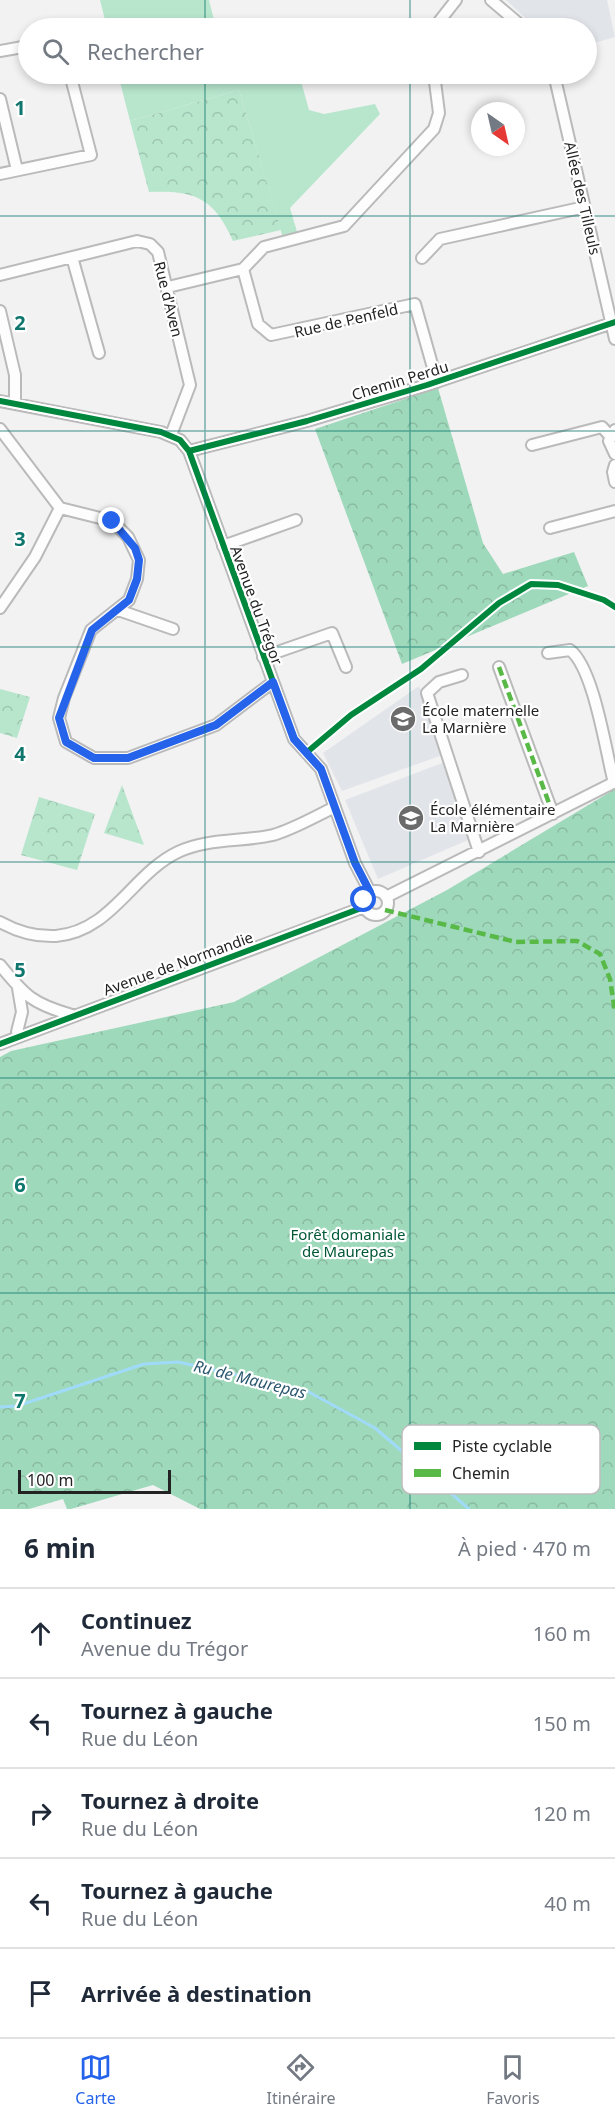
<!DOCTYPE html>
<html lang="fr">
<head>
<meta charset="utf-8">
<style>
  body { margin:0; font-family:"Noto Sans",sans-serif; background:#f2f2f3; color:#1f2937 }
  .compass { position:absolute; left:471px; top:102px; width:54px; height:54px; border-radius:50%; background:#fff; box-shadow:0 3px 9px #0003; rotate:146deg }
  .scale { position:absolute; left:18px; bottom:15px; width:153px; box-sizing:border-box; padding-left:6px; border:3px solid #232324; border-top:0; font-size:16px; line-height:21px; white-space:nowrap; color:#232324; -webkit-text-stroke:4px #fff; paint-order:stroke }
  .stop { position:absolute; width:18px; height:18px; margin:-14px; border:4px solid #2563eb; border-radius:50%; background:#fff }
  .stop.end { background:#2563eb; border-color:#fff; box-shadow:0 2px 6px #0008 }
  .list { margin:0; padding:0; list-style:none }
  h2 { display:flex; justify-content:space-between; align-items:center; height:78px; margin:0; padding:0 24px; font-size:26px }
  h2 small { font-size:20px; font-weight:400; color:#747a83 }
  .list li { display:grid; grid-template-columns:39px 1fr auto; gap:18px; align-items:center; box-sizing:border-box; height:90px; padding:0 24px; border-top:2px solid #e0e1e3 }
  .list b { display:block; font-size:22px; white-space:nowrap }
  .list p { margin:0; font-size:20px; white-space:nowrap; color:#747a83 }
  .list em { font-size:20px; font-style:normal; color:#747a83 }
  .icon { flex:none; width:33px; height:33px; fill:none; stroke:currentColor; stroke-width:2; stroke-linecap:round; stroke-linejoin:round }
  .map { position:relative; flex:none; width:615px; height:1509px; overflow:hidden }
  .search { position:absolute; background:#fff; box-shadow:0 3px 9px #0003; left:18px; right:18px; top:18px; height:66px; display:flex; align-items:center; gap:15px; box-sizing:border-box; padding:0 21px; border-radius:33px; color:#747a83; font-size:22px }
  .sheet { height:528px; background:#fff }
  nav { display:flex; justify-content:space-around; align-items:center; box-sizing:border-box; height:84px; border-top:2px solid #e0e1e3; background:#fff; font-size:16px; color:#747a83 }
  nav a { display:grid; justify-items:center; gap:3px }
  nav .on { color:#2563eb }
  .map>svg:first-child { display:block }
  .built { fill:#e1e4e9 }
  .grass { fill:#b8e6cd }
  .forest { fill:url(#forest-crowns) }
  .park { fill:url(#park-crowns) }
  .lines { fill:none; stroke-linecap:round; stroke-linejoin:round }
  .stream { stroke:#a0daf9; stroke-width:3 }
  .minor-casing { stroke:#bababb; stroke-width:14 }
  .minor { stroke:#fdfdfd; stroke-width:10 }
  .quiet { stroke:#58b947; stroke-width:4.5; stroke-dasharray:9 4.5; stroke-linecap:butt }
  .cycleway-casing { stroke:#fff; stroke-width:10 }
  .cycleway { stroke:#00873e; stroke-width:6 }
  .route { stroke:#2563eb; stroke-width:8 }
  .grid { fill:none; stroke:#0f766e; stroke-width:1.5; stroke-opacity:0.55 }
  .labels { text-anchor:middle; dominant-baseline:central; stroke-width:4.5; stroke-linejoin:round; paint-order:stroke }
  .street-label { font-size:15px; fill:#232324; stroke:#fff }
  .poi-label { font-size:15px; fill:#232324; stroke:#fff; text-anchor:start }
  .park-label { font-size:15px; fill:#005835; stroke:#fff }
  .water-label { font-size:16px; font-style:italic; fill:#2b576f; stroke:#fff }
  .key { fill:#fff; stroke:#bdbdbd; stroke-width:1.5 }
  .key-label { font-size:16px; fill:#232324 }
  .grid-label { font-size:20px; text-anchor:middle; font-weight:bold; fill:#0f766e; stroke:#fff; stroke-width:4.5; stroke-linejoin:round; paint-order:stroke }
</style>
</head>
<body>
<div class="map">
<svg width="615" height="1509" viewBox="0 0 615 1509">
  <defs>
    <pattern id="forest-crowns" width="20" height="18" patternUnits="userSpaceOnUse" patternTransform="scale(1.5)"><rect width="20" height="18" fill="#9fd9bb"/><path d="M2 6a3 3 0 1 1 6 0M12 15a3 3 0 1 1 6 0" fill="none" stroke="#89baa1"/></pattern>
    <pattern id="park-crowns" width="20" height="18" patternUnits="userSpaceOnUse" patternTransform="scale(1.5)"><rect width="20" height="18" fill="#b8e6cd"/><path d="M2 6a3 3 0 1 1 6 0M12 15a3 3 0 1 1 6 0" fill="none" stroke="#9ec5b0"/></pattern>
  </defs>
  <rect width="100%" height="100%" fill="#f2f2f3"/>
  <path class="built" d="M506 0H607L615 37 587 45 586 28H536Z
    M419 686 448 753 342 791 323 753Z
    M450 760 475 837 378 879 345 800Z"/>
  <path class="grass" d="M100 0H209L216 28H107Z
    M285 19 287 28H244Z
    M118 74H299L309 110 324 114 375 104 380 114 290 208 298 235 283 238 239 90 130 121Z"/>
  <path class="forest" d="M438 388 483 543 503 574 574 552 588 586 402 664 315 429Z
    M615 789V1509H200L153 1485 71 1509H67L63 1499 29 1509H0V1057L11 1051 234 1002 447 890Z"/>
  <path class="park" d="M239 90 281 230 233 241C214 198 195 190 149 192L130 121Z
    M0 689 30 697 17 738 0 733Z
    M122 785 144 845 104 833Z
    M39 797 95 814 77 870 21 855Z"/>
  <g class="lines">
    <path class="stream" d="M0 1407 17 1406 144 1364 178 1362 305 1390 375 1428 469 1509"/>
    <g class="minor-casing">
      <path id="minor" d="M491 0 524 28
        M434 28 456 0
        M0 51 28 46
        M554 74 615 339
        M0 99 17 170
        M0 174 91 155 70 74
        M72 257 99 353
        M422 258 440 239 585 207
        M243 269 258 324 271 335 415 304 437 382
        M0 275 137 241 150 244 158 252 190 385 171 435
        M168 287 243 269 264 247 344 226 434 129 439 113 434 74
        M0 311 15 375V402
        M0 401 161 432 180 440 189 451 294 739 321 769 355 863 370 892
        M0 429 60 508 112 521 128 537 139 560 137 579 129 600 91 630 64 698 59 718 66 742 94 758H128L216 725 273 682
        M615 430 609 441 615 454
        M532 445 602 427 610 436
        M189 451 307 421 427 385 615 322
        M615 465 613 472 615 482
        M550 528 615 511
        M223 546 296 520
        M0 608 35 557 60 508
        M118 610 173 629
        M548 653 570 650C594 668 606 753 614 783
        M263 657 332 633 346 667
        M499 667 553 814
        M462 675 439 682 427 693 479 852
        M364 903a12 12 0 1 1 24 0a12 12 0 1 1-24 0Z
        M386 897 615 782
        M0 922C18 932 36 937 56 936 112 931 132 874 178 852 207 838 243 842 273 835 294 829 316 816 335 807
        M0 965C25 996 33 1004 72 1015
        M18 988 22 1012 17 1032 19 1036
        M0 1044 364 907"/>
    </g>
    <use href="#minor" class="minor"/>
    <path class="quiet" d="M499 667 553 814
      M385 910 516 942 577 941 600 954 610 979 615 1012"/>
    <g class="cycleway-casing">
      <path id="cycleway" d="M0 401 161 432 180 440 189 451 294 739 321 769 355 863 370 892
        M189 451 307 421 427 385 615 322
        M306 753 351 715 421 669 499 603 531 584 558 585 604 600 615 607
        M0 1044 364 907"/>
    </g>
    <use href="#cycleway" class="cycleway"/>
  </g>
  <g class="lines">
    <path class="route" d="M112 521 135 548 139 560 137 579 129 600 92 630 59 718 66 742 94 758H128L216 725 273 682 294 739 321 769 355 863 370 892 364 900"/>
  </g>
  <path class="grid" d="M205 0V28M410 0V28M205 74V1509M410 74V1509M0 216H615M0 431H615M0 647H615M0 862H615M0 1078H615M0 1293H615"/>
  <defs>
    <g id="school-disc" transform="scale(1.35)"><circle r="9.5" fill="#6b6b6c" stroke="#fff"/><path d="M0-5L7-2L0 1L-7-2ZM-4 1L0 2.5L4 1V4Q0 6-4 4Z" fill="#fff"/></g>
  </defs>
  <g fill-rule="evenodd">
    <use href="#school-disc" x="403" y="719"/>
    <use href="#school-disc" x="411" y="818"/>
  </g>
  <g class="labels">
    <g class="street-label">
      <text transform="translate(583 198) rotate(77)">Allée des Tilleuls</text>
      <text transform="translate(169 299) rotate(76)">Rue d'Aven</text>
      <text transform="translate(346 320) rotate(-13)">Rue de Penfeld</text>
      <text transform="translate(400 380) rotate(-17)">Chemin Perdu</text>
      <text transform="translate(257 605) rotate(70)">Avenue du Trégor</text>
      <text transform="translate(178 963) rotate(-20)">Avenue de Normandie</text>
    </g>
    <g class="poi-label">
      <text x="422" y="710">École maternelle<tspan x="422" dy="17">La Marnière</tspan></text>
      <text x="430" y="809">École élémentaire<tspan x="430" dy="17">La Marnière</tspan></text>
    </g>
    <g class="park-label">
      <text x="348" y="1234">Forêt domaniale<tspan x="348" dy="17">de Maurepas</tspan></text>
    </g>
    <g class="water-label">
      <text transform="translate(250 1379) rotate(14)">Ru de Maurepas</text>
    </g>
  </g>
  <rect x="402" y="1425" width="198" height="69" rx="9" class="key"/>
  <rect x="414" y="1442" width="27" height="8" fill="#00873e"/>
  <rect x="414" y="1469" width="27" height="8" fill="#58b947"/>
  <g class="key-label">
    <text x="452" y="1452">Piste cyclable</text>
    <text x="452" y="1479">Chemin</text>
  </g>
  <g class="grid-label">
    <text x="20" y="115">1</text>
    <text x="20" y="330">2</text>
    <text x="20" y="546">3</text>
    <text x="20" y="761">4</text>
    <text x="20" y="977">5</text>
    <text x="20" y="1192">6</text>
    <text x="20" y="1408">7</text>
  </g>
</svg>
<svg class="compass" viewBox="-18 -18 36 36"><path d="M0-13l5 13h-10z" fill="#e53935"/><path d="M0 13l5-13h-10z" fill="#747a83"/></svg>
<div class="scale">100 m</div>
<div class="stop" style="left:364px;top:900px"></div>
<div class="stop end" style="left:112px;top:521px"></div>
<div class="search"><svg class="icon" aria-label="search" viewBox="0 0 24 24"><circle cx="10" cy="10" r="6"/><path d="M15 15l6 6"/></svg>Rechercher</div>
</div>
<section class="sheet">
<h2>6 min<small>À pied · 470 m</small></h2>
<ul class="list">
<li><svg class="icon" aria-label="ahead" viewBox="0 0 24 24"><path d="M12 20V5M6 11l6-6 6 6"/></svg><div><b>Continuez</b><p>Avenue du Trégor</p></div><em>160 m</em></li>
<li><svg class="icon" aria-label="left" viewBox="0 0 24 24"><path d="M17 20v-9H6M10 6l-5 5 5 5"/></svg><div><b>Tournez à gauche</b><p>Rue du Léon</p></div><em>150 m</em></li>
<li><svg class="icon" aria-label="right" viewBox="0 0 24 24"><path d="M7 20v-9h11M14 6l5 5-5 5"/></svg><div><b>Tournez à droite</b><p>Rue du Léon</p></div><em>120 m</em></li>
<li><svg class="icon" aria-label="left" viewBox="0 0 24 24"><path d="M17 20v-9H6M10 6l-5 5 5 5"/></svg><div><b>Tournez à gauche</b><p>Rue du Léon</p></div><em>40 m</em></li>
<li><svg class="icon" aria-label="arrive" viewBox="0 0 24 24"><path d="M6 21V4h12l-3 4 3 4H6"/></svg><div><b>Arrivée à destination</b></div></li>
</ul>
</section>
<nav>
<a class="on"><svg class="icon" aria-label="map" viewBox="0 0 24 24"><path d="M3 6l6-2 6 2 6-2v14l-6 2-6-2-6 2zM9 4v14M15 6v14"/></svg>Carte</a>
<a><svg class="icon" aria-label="directions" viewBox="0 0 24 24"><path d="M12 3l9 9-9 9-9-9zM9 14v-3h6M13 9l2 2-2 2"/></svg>Itinéraire</a>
<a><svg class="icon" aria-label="saved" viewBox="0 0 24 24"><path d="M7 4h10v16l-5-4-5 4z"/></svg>Favoris</a>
</nav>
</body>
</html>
